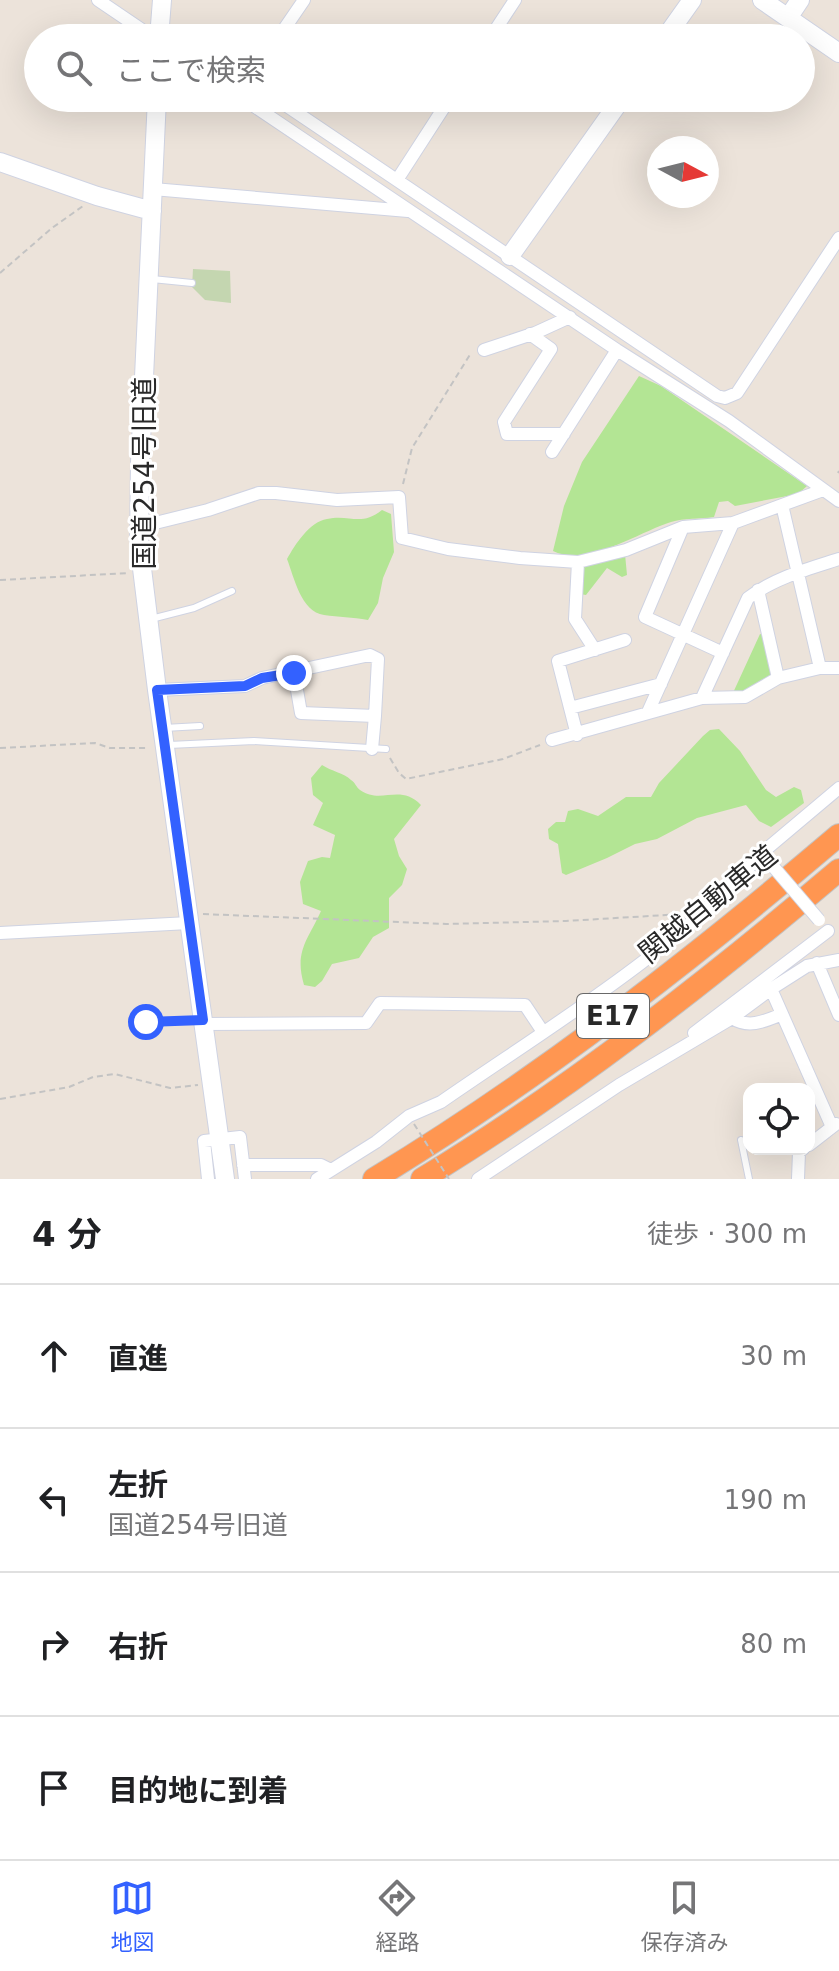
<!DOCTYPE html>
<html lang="ja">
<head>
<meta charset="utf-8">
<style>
  body { margin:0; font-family:"DejaVu Sans","Noto Sans JP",sans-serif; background:#f2f2f2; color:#202124 }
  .controls { position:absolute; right:24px; bottom:24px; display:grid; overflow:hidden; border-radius:16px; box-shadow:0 8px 32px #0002 }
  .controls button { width:72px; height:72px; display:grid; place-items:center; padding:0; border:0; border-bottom:2px solid #e0e0e0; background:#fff; color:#202124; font:40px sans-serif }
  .compass { position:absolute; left:647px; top:136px; width:72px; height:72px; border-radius:50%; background:#fff; box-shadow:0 8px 32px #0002; rotate:97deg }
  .stop { position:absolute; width:24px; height:24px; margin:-18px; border:6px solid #3361ff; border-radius:50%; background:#fff }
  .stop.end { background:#3361ff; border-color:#fff; box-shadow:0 2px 8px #0008 }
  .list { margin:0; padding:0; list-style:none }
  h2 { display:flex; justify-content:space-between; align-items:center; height:104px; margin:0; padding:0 32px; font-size:34px }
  h2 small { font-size:26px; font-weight:400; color:#757577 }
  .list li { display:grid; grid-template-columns:52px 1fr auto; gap:24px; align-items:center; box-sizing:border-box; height:144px; padding:0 32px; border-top:2px solid #e0e0e0 }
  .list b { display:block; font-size:30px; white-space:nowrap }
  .list p { margin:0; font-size:26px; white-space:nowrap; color:#757577 }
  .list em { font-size:26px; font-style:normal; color:#757577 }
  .icon { flex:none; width:44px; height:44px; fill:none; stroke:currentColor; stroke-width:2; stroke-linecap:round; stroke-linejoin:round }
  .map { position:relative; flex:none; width:839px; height:1179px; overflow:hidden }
  .search { position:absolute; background:#fff; box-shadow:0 8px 32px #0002; left:24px; right:24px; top:24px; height:88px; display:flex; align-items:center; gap:20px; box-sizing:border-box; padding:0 28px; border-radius:44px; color:#757577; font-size:30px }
  .sheet { height:680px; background:#fff }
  nav { display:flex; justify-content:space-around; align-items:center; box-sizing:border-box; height:112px; border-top:2px solid #e0e0e0; background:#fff; font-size:22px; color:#757577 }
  nav a { display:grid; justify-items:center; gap:4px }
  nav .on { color:#3361ff }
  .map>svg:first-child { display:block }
  .green { fill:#b3e594 }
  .cemetery { fill:#c4d6b0 }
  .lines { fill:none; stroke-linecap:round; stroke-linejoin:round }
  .lane-casing { stroke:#cfd3e2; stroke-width:8 }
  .street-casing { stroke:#cfd3e2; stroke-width:14 }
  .secondary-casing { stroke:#cfd3e2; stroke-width:20 }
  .highway-casing { stroke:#c3c3c3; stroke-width:24 }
  .path { stroke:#c3c3c3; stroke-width:2; stroke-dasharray:6 4; stroke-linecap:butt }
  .lane { stroke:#fff; stroke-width:6 }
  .street { stroke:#fff; stroke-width:12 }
  .secondary { stroke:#fff; stroke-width:18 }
  .highway { stroke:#ff9651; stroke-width:22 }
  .street-bridge-casing { stroke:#cfd3e2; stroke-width:14; stroke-linecap:butt }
  .path-bridge { stroke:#c3c3c3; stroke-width:2; stroke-dasharray:6 4; stroke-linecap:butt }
  .street-bridge { stroke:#fff; stroke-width:12 }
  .route { stroke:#3361ff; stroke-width:10 }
  .labels { text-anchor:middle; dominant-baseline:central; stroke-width:6; stroke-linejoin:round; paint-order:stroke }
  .shield { fill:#fff; stroke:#696969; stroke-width:2 }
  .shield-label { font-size:26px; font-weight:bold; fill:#292929 }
  .street-label { font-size:28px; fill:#292929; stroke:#fff }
</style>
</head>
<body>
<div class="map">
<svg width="839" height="1179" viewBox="0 0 839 1179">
  <rect width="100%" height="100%" fill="#ece3da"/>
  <path class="green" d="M639 376 661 386 807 486 798 494 735 506 728 501 719 502 714 517C700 519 684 518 671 522 639 532 586 568 553 551L564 506 582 462Z
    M382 510 391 514 394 552 383 578 378 603 368 620C352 617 339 617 324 615 301 612 294 577 287 559 295 545 309 522 327 519 350 514 361 527 382 510Z
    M625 554 627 575 622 577 607 568 586 595 580 594 582 566Z
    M760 634 763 635 771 676 755 688 732 695Z
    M719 729 740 751 766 790 776 797 794 787 801 790 804 803 771 827 759 821 746 805 697 818 657 839 635 844 607 858 566 875 562 873 558 844 549 839 548 829 556 822H565L568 811 578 809 598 816 626 797H651L659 783 703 736 710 730Z
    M322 765C331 771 344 773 351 780 355 782 356 787 360 790 381 805 400 783 421 805L394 839 399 856 407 869 402 885 389 898V928L373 937 359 958 332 964 322 981 315 987 304 985C294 951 308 940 321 911L303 904 300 882 308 861 322 857 330 858 335 835 313 825 323 803 313 795 311 778Z"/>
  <path class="cemetery" d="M193 269 230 271 231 303 205 300 192 287Z"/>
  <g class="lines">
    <g class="lane-casing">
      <path id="lane" d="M152 279 192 283
        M151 619 194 608 232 591
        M164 728 200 726
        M169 745 254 741 386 749
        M141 1019 146 1022 199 1020
        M741 1140 749 1179"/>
    </g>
    <g class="street-casing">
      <path id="street" d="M98 0 154 38
        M278 38 304 0
        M490 38 515 0
        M242 98 617 350 729 421 839 501
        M275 98 717 396 725 398 737 393 839 238
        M397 180 450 98
        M153 189 408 211
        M530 334 551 349 504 422 507 434H564
        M484 350 535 333 570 317
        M552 452 617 350
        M782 505 820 668
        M139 527 208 510 259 493H276L337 500 399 497 402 538 448 549 520 558 578 562 626 550 683 527 733 523 823 490
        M683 527 645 617 723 653
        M578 562 575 619 595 650
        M758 590 778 678
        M157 690 245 686 262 678 370 655 378 659 375 716 301 713 294 673
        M702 698 748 598C774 578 808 569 839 559
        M570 708 661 684
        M648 712 733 523
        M577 735 558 661 625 640
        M552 740 702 698 745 697 778 678 820 668H839
        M372 749 375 716
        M766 857 763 852 839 788
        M0 933 189 923
        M817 963 839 1015
        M771 989 832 1127
        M732 1018C749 1029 765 1021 782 1014
        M203 1024 366 1023 380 1003 525 1005 543 1032
        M694 1033 828 931
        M809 1145 836 1124
        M243 1165H321L331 1170
        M208 1179 204 1141 240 1137 245 1179
        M317 1179 376 1142 409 1116 441 1102C549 1027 677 951 763 852
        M478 1179 619 1085 732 1018 771 989 807 966 839 960
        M798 1179 799 1152 803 1149"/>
    </g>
    <g class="secondary-casing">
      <path id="secondary" d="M762 0 839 53
        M788 18 800 0
        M159 38 162 0
        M665 38 692 0
        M157 98 140 463 139 544 157 690 225 1179
        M0 162 97 196 152 211
        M510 256 622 98"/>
    </g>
    <g class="highway-casing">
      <path id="highway" d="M374 1179C539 1079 692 960 839 835
        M422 1179C570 1089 708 981 839 870"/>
    </g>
    <path class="path" d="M0 273 52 228 83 206
      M838 473 839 471
      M403 484 412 448 471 353
      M0 580 129 573
      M0 748 95 743 110 748H148
      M390 758 399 773 406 779 503 759 540 745
      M203 914 446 924 566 921 683 914
      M0 1099 69 1087 93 1077 115 1074 170 1088 198 1085"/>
    <use href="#lane" class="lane"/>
    <use href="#street" class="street"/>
    <use href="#secondary" class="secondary"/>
    <use href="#highway" class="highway"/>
    <g class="street-bridge-casing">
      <path id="street-bridge" d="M771 864 819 920"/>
    </g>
    <path class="path-bridge" d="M414 1124 449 1179"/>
    <use href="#street-bridge" class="street-bridge"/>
  </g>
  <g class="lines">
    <path class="route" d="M146 1022 203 1020 157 690 245 686 262 678 294 673"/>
  </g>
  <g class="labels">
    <rect class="shield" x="577" y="994" width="72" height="44" rx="6"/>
    <g class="shield-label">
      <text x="613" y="1016">E17</text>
    </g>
    <g class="street-label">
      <text transform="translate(144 473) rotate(-90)">国道254号旧道</text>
      <text transform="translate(708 904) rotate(-39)">関越自動車道</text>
    </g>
  </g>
</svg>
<div class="controls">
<button><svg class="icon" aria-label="locate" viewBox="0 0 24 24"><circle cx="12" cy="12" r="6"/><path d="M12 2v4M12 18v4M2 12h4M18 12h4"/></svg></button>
</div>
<svg class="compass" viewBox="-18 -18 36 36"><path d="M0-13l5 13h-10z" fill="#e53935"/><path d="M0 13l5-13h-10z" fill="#757577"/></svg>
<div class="stop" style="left:146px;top:1022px"></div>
<div class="stop end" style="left:294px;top:673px"></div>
<div class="search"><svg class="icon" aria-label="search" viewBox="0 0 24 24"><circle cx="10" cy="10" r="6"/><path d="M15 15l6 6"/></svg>ここで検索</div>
</div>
<section class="sheet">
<h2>4 分<small>徒歩 · 300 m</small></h2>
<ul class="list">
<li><svg class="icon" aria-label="ahead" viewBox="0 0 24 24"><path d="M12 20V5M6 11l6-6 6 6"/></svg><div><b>直進</b></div><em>30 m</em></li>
<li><svg class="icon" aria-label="left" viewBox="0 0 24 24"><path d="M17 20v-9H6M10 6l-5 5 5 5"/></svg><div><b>左折</b><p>国道254号旧道</p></div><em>190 m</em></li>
<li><svg class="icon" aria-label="right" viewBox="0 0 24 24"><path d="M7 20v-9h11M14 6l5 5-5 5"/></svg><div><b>右折</b></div><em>80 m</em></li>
<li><svg class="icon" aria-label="arrive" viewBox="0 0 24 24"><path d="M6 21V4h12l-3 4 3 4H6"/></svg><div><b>目的地に到着</b></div></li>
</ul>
</section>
<nav>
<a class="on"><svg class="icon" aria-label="map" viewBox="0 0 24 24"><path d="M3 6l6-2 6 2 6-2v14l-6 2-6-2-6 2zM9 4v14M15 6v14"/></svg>地図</a>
<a><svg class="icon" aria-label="directions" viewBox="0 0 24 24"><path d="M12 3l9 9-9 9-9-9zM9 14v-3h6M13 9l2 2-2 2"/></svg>経路</a>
<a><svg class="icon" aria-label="saved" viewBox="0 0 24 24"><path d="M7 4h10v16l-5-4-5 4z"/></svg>保存済み</a>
</nav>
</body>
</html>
